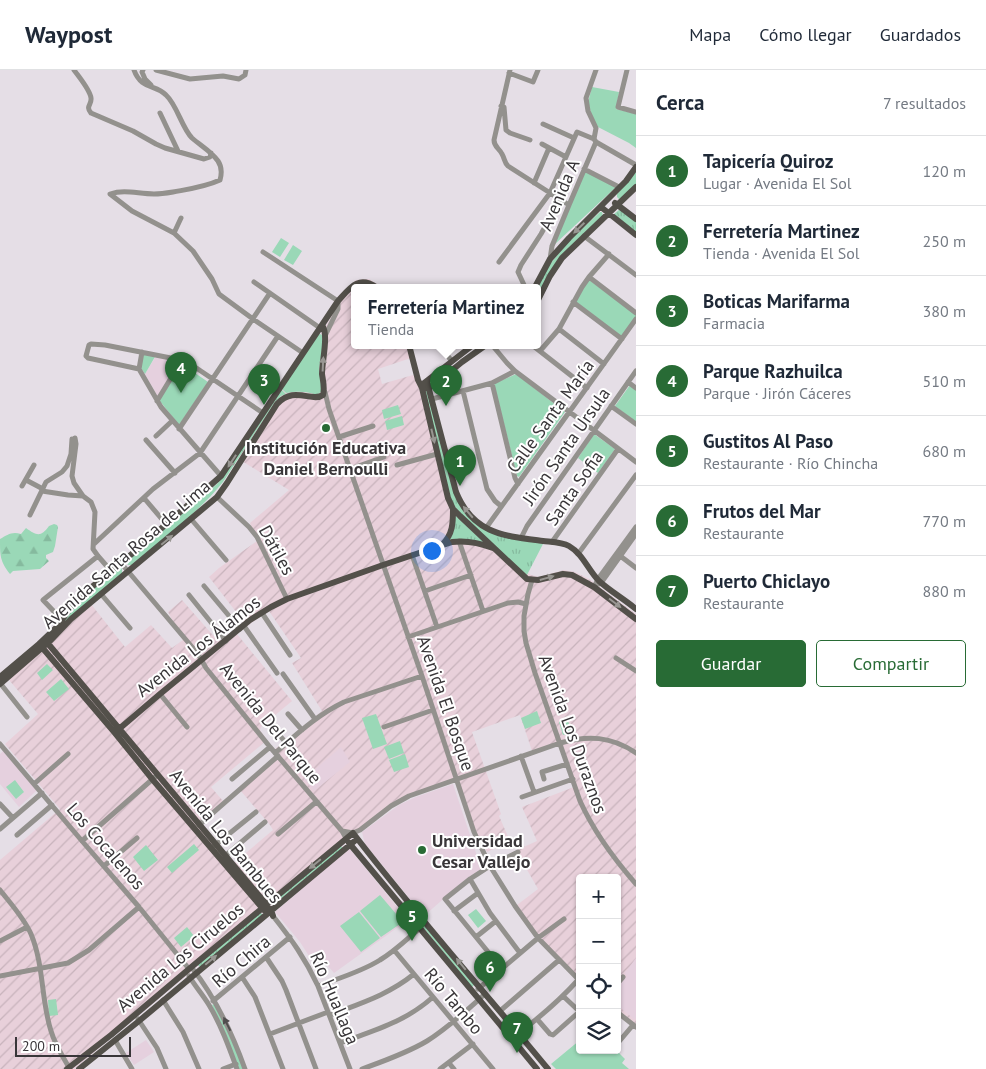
<!DOCTYPE html>
<html lang="es">
<head>
<meta charset="utf-8">
<style>
  body { margin:0; font-family:"PT Sans",sans-serif; background:#f2f2f3; color:#1f2937 }
  .controls { position:absolute; right:15px; bottom:15px; display:grid; overflow:hidden; border-radius:5px; box-shadow:0 1px 4px #0004 }
  .controls button { width:45px; height:45px; display:grid; place-items:center; padding:0; border:0; border-bottom:1px solid #e0e1e3; background:#fff; color:#1f2937; font:25px sans-serif }
  .scale { position:absolute; left:15px; bottom:12px; width:116px; box-sizing:border-box; padding-left:5px; border:2px solid #393639; border-top:0; font-size:14px; line-height:18px; white-space:nowrap; color:#393639; -webkit-text-stroke:4px #fff; paint-order:stroke }
  .you { position:absolute; left:431px; top:480px; width:18px; height:18px; margin:-12px; border:4px solid #fff; border-radius:50%; background:#1a73e8; box-shadow:0 0 0 8px #1a73e833 }
  .badge { display:grid; place-items:center; width:32px; height:32px; border-radius:50%; background:#286b35; color:#fff; font-size:16px; font-weight:700 }
  .pin { position:absolute; translate:-50% -41px; filter:drop-shadow(0 1px 2px #0008) }
  .pin::after { content:''; position:absolute; top:26px; width:18px; height:15px; background:inherit; clip-path:polygon(0 0,100% 0,50% 100%) }
  .popup { position:absolute; left:351px; top:214px; width:190px; height:65px; box-sizing:border-box; display:grid; place-content:center; border-radius:5px; background:#fff; filter:drop-shadow(0 1px 4px #0005); font-size:16px; white-space:nowrap; color:#747a83 }
  .popup b { font-size:19px; color:#1f2937 }
  .popup::after { content:''; position:absolute; left:50%; top:100%; margin-left:-10px; border:10px solid transparent; border-top-color:#fff }
  .list { margin:0; padding:0; list-style:none }
  h2 { display:flex; justify-content:space-between; align-items:center; height:65px; margin:0; padding:0 20px; font-size:21px }
  h2 small { font-size:16px; font-weight:400; color:#747a83 }
  .list li { display:grid; grid-template-columns:32px 1fr auto; gap:15px; align-items:center; box-sizing:border-box; height:70px; padding:0 20px; border-top:1px solid #e0e1e3 }
  .list b { display:block; font-size:19px; white-space:nowrap }
  .list p { margin:0; font-size:16px; white-space:nowrap; color:#747a83 }
  .list em { font-size:16px; font-style:normal; color:#747a83 }
  .actions { display:flex; gap:10px; padding:15px 20px }
  .actions a { flex:1; padding:11px 0; border:1px solid #286b35; border-radius:5px; text-align:center; font-size:18px; color:#286b35 }
  .actions .main { background:#286b35; color:#fff }
  .icon { flex:none; width:28px; height:28px; fill:none; stroke:currentColor; stroke-width:2; stroke-linecap:round; stroke-linejoin:round }
  .map { position:relative; flex:none; width:636px; height:999px; overflow:hidden }
  header { display:flex; align-items:center; gap:30px; box-sizing:border-box; height:70px; padding:0 25px; background:#fff; border-bottom:1px solid #e0e1e3 }
  header strong { font-size:24px }
  nav { display:flex; gap:28px; margin-inline-start:auto; font-size:18px }
  main { display:flex }
  aside { flex:1; background:#fff }
  .map>svg:first-child { display:block }
  .industrial { fill:url(#industrial-furrows) }
  .education { fill:#e5d0de }
  .grass { fill:url(#grass-tufts) }
  .forest { fill:url(#forest-firs) }
  .green { fill:#9ad8b7 }
  .lines { fill:none; stroke-linecap:round; stroke-linejoin:round }
  .minor { stroke:#93918d; stroke-width:5 }
  .major { stroke:#53504a; stroke-width:6 }
  .oneway { fill:#989692 }
  .oneway2 { fill:#504d4e }
  .poi-dot { fill:#286b35; stroke:#fff; stroke-width:2 }
  .labels { text-anchor:middle; dominant-baseline:central; stroke-width:4; stroke-linejoin:round; paint-order:stroke }
  .street-label { font-size:18px; fill:#393639; stroke:#fff }
  .poi-label { font-size:18px; font-weight:bold; fill:#393639; stroke:#fff }
</style>
</head>
<body>
<header>
<strong>Waypost</strong>
<nav><a>Mapa</a><a>Cómo llegar</a><a>Guardados</a></nav>
</header>
<main>
<div class="map">
<svg width="636" height="999" viewBox="0 0 636 999">
  <defs>
    <pattern id="industrial-furrows" width="10" height="10" patternUnits="userSpaceOnUse" patternTransform="scale(1.25)"><rect width="10" height="10" fill="#e8d0da"/><path d="M-1 1l2-2M0 10L10 0M9 11l2-2" fill="none" stroke="#c8b3bc"/></pattern>
    <pattern id="grass-tufts" width="24" height="20" patternUnits="userSpaceOnUse" patternTransform="scale(1.25)"><rect width="24" height="20" fill="#9ad8b7"/><path d="M3 7l-1-3M5 7V3M7 7l1-3M15 17l-1-3M17 17v-4M19 17l1-3" fill="none" stroke="#85ba9e"/></pattern>
    <pattern id="forest-firs" width="22" height="20" patternUnits="userSpaceOnUse" patternTransform="scale(1.25)"><rect width="22" height="20" fill="#9ad8b7"/><path d="M5 1l3.5 6h-7zM16 11l3.5 6h-7z" fill="#85ba9e"/></pattern>
  </defs>
  <rect width="100%" height="100%" fill="#e5dee6"/>
  <path class="industrial" d="M369 209 377 214 380 217H355V275H410L411 288 378 299 382 314 413 305 427 325 451 420 512 491 531 505 539 507 564 500 575 502 589 509 636 544V956L617 940V808H580V909L538 865 517 835 538 819 518 784 519 779 537 771 522 737 574 717 558 673 532 681 520 645 472 662 501 744 499 746 510 771 487 782 475 760 457 708 411 725 359 758 352 768 74 999H0V790L60 739 5 674 38 644 9 610 87 529 125 577 151 555 172 578 183 570 168 542 182 530 218 571 237 564 292 631 261 657 260 660 267 670 211 717 223 731 199 752 234 793 273 760 270 755 240 720 277 688 275 679 322 641 292 593 301 588 269 541 247 556 209 507 219 498 257 471 250 453 289 420 237 388 272 334 314 277 347 218 356 210Z"/>
  <path class="education" d="M156 286 180 291 158 327 145 304Z
    M341 677 350 692 314 721 304 709Z
    M3 681 36 719V721L19 737 0 714V684Z
    M453 714 477 786 484 798 466 809 424 846 365 774 362 762 399 735 416 727Z
    M349 778 408 850 334 903 316 882 309 886 300 872 275 842Z
    M636 888V949L635 950 617 935V918L627 906 625 903Z
    M146 970 154 982 134 995 126 983Z"/>
  <path class="grass" d="M620 139 636 151V163L614 144Z
    M600 142H602L603 146 576 171 537 226V218L550 194 568 172Z
    M281 319 286 324 281 326 275 332 223 412C197 444 163 469 132 495H128L126 492 217 414 223 407Z
    M425 321H427L455 423 481 457 543 474 527 505 479 463 452 434Z
    M455 445 485 473 448 471Z
    M120 497 122 498V503L61 556 75 534Z
    M340 775 343 778 273 835 271 833Z
    M260 842 263 845 200 897 197 894Z
    M420 850 475 914 472 917 418 851Z"/>
  <path class="forest" d="M54 454 57 455 58 457 55 476 53 482 46 485V488L49 491 40 499 13 501 10 504C0 491 0 486 0 469 7 465 12 461 21 464L26 458C37 466 41 467 49 456Z"/>
  <path class="green" d="M592 17 619 22 616 39 636 44V78L629 73 598 57 592 47 588 32Z
    M585 101 616 117 554 175Z
    M636 102V114L620 130 617 127V124Z
    M281 168 289 173 280 187 272 182Z
    M293 175 302 181 293 195 284 190Z
    M588 209 636 245V247L622 267 575 231Z
    M320 264 324 266 319 300 322 321 317 325C306 321 298 321 286 323L282 319 317 265Z
    M143 283 156 285 145 304 141 298Z
    M182 294 208 312 179 355 159 330Z
    M516 304 565 342 519 407 517 406 494 314Z
    M630 315 636 320V352L615 336Z
    M398 335 401 344 384 349 382 340Z
    M402 346 404 355 387 360 385 351Z
    M594 364 615 379 598 403 578 388Z
    M47 594 53 600 42 610 37 603Z
    M61 609 69 619 54 631 46 622Z
    M537 641 541 653 525 659 521 648Z
    M376 644 387 674 373 679 362 648Z
    M567 648 572 663 563 665 559 652Z
    M400 671 404 683 389 689 384 677Z
    M405 684 409 697 394 702 389 690Z
    M15 710 24 722 16 729 6 717Z
    M194 774 199 780 172 803 167 797Z
    M146 775 158 790 144 801 133 787Z
    M380 825 403 852 381 867 360 841Z
    M476 839 486 851 478 858 468 845Z
    M359 842 380 868 361 882 340 856Z
    M187 857 194 866 181 877 174 868Z
    M56 929 58 945 49 946 48 930Z
    M214 934 216 935 244 999H239L212 935Z
    M580 970V980H616L625 989 622 993 629 999H556L551 994Z"/>
  <g class="lines">
    <path class="minor" d="M74 0C79 7 90 20 91 28 92 35 85 36 91 43L133 61 156 74 165 78 204 89 210 87 211 83
      M134 0C141 20 156 14 166 25 177 35 182 58 192 68 201 76 211 81 218 91 222 97 222 103 220 110 205 117 189 119 173 122 167 123 160 124 154 124 138 124 125 119 110 124L132 141 174 163 193 181 212 209 219 224 253 249 303 283
      M143 0 142 2 145 9 151 15
      M156 0 190 9 223 6 239 9 245 5 246 0
      M510 0 494 70C494 77 499 78 502 84 505 89 504 92 508 96L569 135
      M627 0 618 37 636 42
      M509 3 533 12 538 0
      M501 36 504 37 506 60 510 63 530 70
      M160 43 178 81
      M543 54 574 68
      M594 69 596 58 588 41 586 28 596 0
      M542 74 566 87
      M584 99 619 117
      M534 113 549 78
      M174 163 181 148
      M584 166 636 205
      M263 182 338 231V239L325 266
      M550 189 552 176 569 135 596 72
      M499 192 550 123 577 62 594 69 596 72 636 95
      M589 207 636 243
      M254 212 320 258
      M525 217 518 202 521 195 541 164 560 130
      M573 232 622 269
      M559 259 604 294
      M438 275 452 291
      M492 275 507 293 515 301 636 392
      M532 275 587 318
      M540 281 559 259 582 217 589 207 609 184
      M139 299 142 282
      M628 312 636 318
      M492 313 515 408 518 414
      M463 321 487 419 495 431 501 436
      M325 322 329 339 422 606 474 762 490 796 515 836 538 868 580 911
      M432 329 492 313 515 301
      M157 331 182 290
      M611 336 636 354
      M179 359 270 223
      M156 366 172 351
      M339 367 373 356
      M75 368 76 374 72 406 74 413 83 426 91 432 95 442 93 479 98 486 111 501
      M146 370 175 403
      M397 395 437 384
      M350 399 384 387
      M221 406 161 337 139 299 88 288 86 286 89 275 91 274 105 275 186 291 263 343
      M26 410 43 419
      M22 416 34 395
      M42 421 68 425 83 426
      M217 427 249 457 257 467 287 529
      M144 428 166 454
      M30 445 46 412 62 402 67 396 71 384 72 369
      M191 449 226 490
      M486 458 636 249
      M521 468 527 456 636 301
      M459 471 483 541
      M552 472 618 379
      M94 474 153 419 200 383 278 266
      M578 484 636 405
      M412 485 437 557
      M619 485 636 498
      M121 493 198 584 206 598 270 677 342 761 346 768
      M532 510 528 524 524 546V561L526 573 535 603 580 731C594 762 614 789 636 814
      M599 514 601 513 636 464
      M204 516 240 559
      M594 517 598 509 636 457
      M425 521 471 505
      M101 524 130 558
      M189 525 226 571
      M262 543 290 585
      M62 550 43 530 98 486
      M244 556 277 603
      M408 567 508 533 518 532 526 534
      M616 588 636 601
      M283 604 315 649
      M0 613 27 647
      M160 624 187 657
      M288 644 302 660
      M271 655 286 673
      M384 657 433 640
      M0 674 82 771 139 837 189 899 192 898C216 928 232 963 245 999
      M275 683C297 664 317 645 344 632L422 606
      M521 686 534 722
      M232 709 270 677
      M544 709 542 702 567 694
      M34 714 68 684
      M522 727 573 709
      M0 734 13 748
      M199 755 278 686
      M0 759 42 723
      M342 761 353 763 360 760 391 736 409 726 560 673C588 665 611 666 636 683
      M278 764 316 732
      M17 765 52 735
      M82 771 155 707
      M214 776 256 742
      M225 786 265 752
      M104 796 137 768
      M470 809 490 843 520 883
      M0 820C11 834 24 848 31 864 44 895 41 930 51 961 55 975 63 987 70 999
      M454 841 478 823
      M273 846C292 870 305 888 318 916L350 999
      M476 867 496 851
      M0 871 27 857
      M394 880 493 999
      M266 887 282 911 286 920 316 999
      M502 899 445 829 470 809 490 796 518 782
      M0 906 68 893 89 880 139 837
      M189 906C195 916 203 925 209 935 221 955 229 977 237 999
      M242 907 255 927 283 999
      M617 914 623 907
      M318 916C339 908 361 902 380 890 395 881 407 869 420 858
      M478 919 538 868 564 849
      M563 926 580 942
      M163 930 183 962 199 999
      M213 931 290 867
      M500 941 559 890
      M617 942 636 957
      M330 945C361 933 388 925 414 904
      M138 949 157 978 166 999
      M537 949 550 964 553 965 579 942
      M519 963C540 947 560 930 578 910
      M270 964 328 942
      M115 970 132 999
      M340 973C375 960 405 952 433 927
      M617 974 633 955
      M449 993 454 999
      M223 999 236 994
      M362 999C384 991 407 983 427 971 448 958 467 940 485 924
      M440 999 473 974"/>
    <path class="major" d="M615 133 636 149
      M601 137 636 165
      M535 217 550 189 569 168 626 111 636 97
      M537 232 550 206 562 188 636 117
      M409 275 418 310 422 318 448 428 453 439 460 446 527 509 538 510 563 504 572 505 594 517 636 549
      M427 312 456 422C473 464 504 466 543 471 552 472 562 472 569 476 583 484 588 500 599 511 610 521 624 529 636 539
      M424 313 473 275
      M426 318 434 315 462 292 486 275
      M442 475C453 464 453 453 453 439
      M45 570 266 834 271 840 273 846
      M40 575 115 663 153 710 264 840
      M0 607 39 574 57 557 76 530 139 478 221 406 338 231C350 218 358 205 376 217
      M0 614 51 570 71 549 217 427 227 413 277 334C294 315 312 333 323 325 325 318 323 311 322 304 322 291 329 264 322 255
      M119 659 160 624 250 550 271 537 287 529 383 495 452 472C466 470 480 473 493 478
      M349 773 537 999
      M67 999 111 965 189 899 353 763C415 844 483 920 548 999
      M79 999 139 951 357 769"/>
  </g>
  <defs><path id="oneway-solid" d="M-6-.8H1V-3.2L6.5 0L1 3.2V.8H-6Z" transform="scale(1.25)"/></defs>
  <g class="oneway">
    <use href="#oneway-solid" transform="translate(579 158) rotate(136)"/>
    <use href="#oneway-solid" transform="translate(323 294) rotate(-87)"/>
    <use href="#oneway-solid" transform="translate(433 366) rotate(77)"/>
    <use href="#oneway-solid" transform="translate(232 391) rotate(123)"/>
    <use href="#oneway-solid" transform="translate(468 442) rotate(-130)"/>
    <use href="#oneway-solid" transform="translate(167 470) rotate(-40)"/>
    <use href="#oneway-solid" transform="translate(547 508) rotate(-16)"/>
    <use href="#oneway-solid" transform="translate(615 533) rotate(37)"/>
    <use href="#oneway-solid" transform="translate(315 794) rotate(141)"/>
    <use href="#oneway-solid" transform="translate(211 890) rotate(-40)"/>
    <use href="#oneway-solid" transform="translate(461 894) rotate(-129)"/>
  </g>
  <use class="oneway2" href="#oneway-solid" transform="translate(227 954) rotate(-117)"/>
  <g class="poi-dot">
    <circle cx="326" cy="358" r="5"/>
    <circle cx="422" cy="780" r="5"/>
  </g>
  <g class="labels">
    <g class="street-label">
      <text transform="translate(559 125) rotate(-67)">Avenida A</text>
      <text transform="translate(550 346) rotate(-54)">Calle Santa María</text>
      <text transform="translate(566 376) rotate(-55)">Jirón Santa Ursula</text>
      <text transform="translate(574 418) rotate(-55)">Santa Sofia</text>
      <text transform="translate(277 480) rotate(61)">Dátiles</text>
      <text transform="translate(126 484) rotate(-41)">Avenida Santa Rosa de Lima</text>
      <text transform="translate(198 576) rotate(-38)">Avenida Los Álamos</text>
      <text transform="translate(446 633) rotate(71)">Avenida El Bosque</text>
      <text transform="translate(271 653) rotate(51)">Avenida Del Parque</text>
      <text transform="translate(573 664) rotate(70)">Avenida Los Duraznos</text>
      <text transform="translate(226 766) rotate(51)">Avenida Los Bambues</text>
      <text transform="translate(106 776) rotate(49)">Los Cocalenos</text>
      <text transform="translate(180 887) rotate(-40)">Avenida Los Ciruelos</text>
      <text transform="translate(241 891) rotate(-40)">Río Chira</text>
      <text transform="translate(335 928) rotate(67)">Río Huallaga</text>
      <text transform="translate(454 931) rotate(50)">Río Tambo</text>
    </g>
    <g class="poi-label">
      <text x="326" y="377">Institución Educativa<tspan x="326" dy="21">Daniel Bernoulli</tspan></text>
      <text x="432" y="770" text-anchor="start">Universidad<tspan x="432" dy="21">Cesar Vallejo</tspan></text>
    </g>
  </g>
</svg>
<div class="controls">
<button>+</button>
<button>−</button>
<button><svg class="icon" aria-label="locate" viewBox="0 0 24 24"><circle cx="12" cy="12" r="6"/><path d="M12 2v4M12 18v4M2 12h4M18 12h4"/></svg></button>
<button><svg class="icon" aria-label="layers" viewBox="0 0 24 24"><path d="M12 4l9 5-9 5-9-5zM3 14l9 5 9-5"/></svg></button>
</div>
<div class="scale">200 m</div>
<div class="you"></div>
<div class="pin badge" style="left:460px;top:416px">1</div>
<div class="pin badge" style="left:446px;top:336px">2</div>
<div class="popup"><b>Ferretería Martinez</b>Tienda</div>
<div class="pin badge" style="left:264px;top:335px">3</div>
<div class="pin badge" style="left:181px;top:323px">4</div>
<div class="pin badge" style="left:412px;top:871px">5</div>
<div class="pin badge" style="left:490px;top:922px">6</div>
<div class="pin badge" style="left:517px;top:983px">7</div>
</div>
<aside>
<h2>Cerca<small>7 resultados</small></h2>
<ul class="list">
<li><span class="badge">1</span><div><b>Tapicería Quiroz</b><p>Lugar · Avenida El Sol</p></div><em>120 m</em></li>
<li><span class="badge">2</span><div><b>Ferretería Martinez</b><p>Tienda · Avenida El Sol</p></div><em>250 m</em></li>
<li><span class="badge">3</span><div><b>Boticas Marifarma</b><p>Farmacia</p></div><em>380 m</em></li>
<li><span class="badge">4</span><div><b>Parque Razhuilca</b><p>Parque · Jirón Cáceres</p></div><em>510 m</em></li>
<li><span class="badge">5</span><div><b>Gustitos Al Paso</b><p>Restaurante · Río Chincha</p></div><em>680 m</em></li>
<li><span class="badge">6</span><div><b>Frutos del Mar</b><p>Restaurante</p></div><em>770 m</em></li>
<li><span class="badge">7</span><div><b>Puerto Chiclayo</b><p>Restaurante</p></div><em>880 m</em></li>
</ul>
<div class="actions"><a class="main">Guardar</a><a>Compartir</a></div>
</aside>
</main>
</body>
</html>
